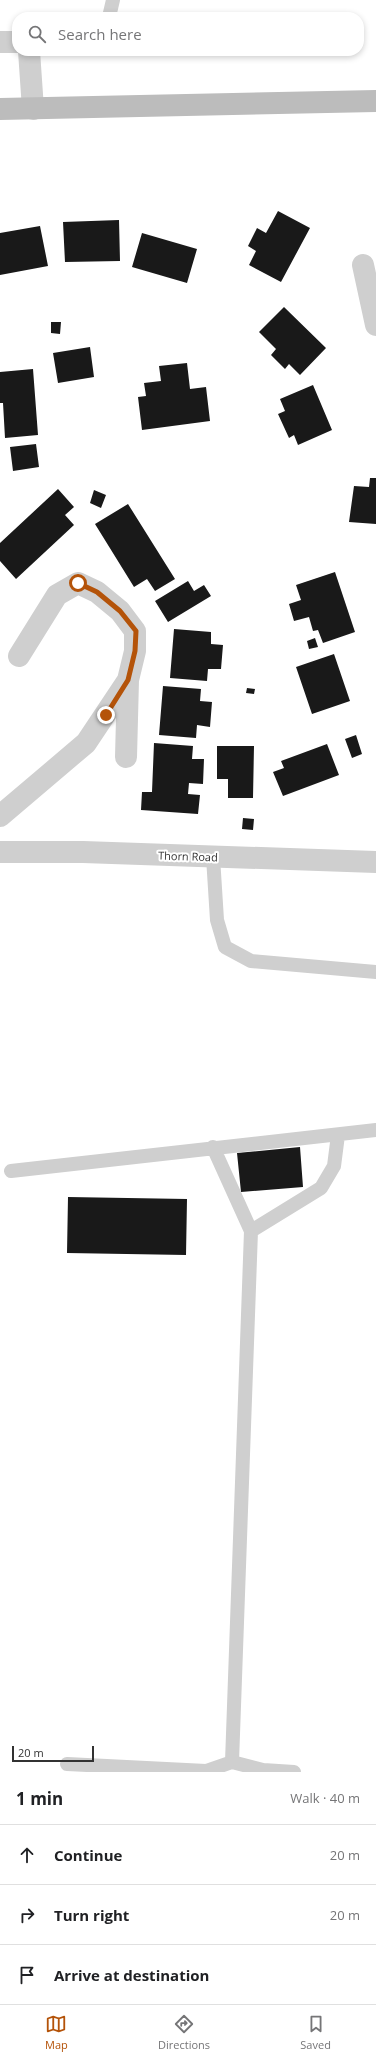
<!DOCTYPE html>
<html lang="en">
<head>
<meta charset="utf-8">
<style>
  body { margin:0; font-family:"Open Sans",sans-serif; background:#f2f2f2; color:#202124 }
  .scale { position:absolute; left:12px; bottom:10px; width:82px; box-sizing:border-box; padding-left:4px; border:2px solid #323232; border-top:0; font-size:11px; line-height:14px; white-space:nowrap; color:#323232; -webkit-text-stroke:3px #fff; paint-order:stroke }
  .stop { position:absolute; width:12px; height:12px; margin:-9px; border:3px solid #b45309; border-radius:50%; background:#fff }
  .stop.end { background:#b45309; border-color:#fff; box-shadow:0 1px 4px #0008 }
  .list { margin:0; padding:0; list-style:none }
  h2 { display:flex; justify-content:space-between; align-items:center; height:52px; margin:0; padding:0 16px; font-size:17px }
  h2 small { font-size:13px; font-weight:400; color:#757577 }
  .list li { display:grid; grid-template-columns:26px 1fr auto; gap:12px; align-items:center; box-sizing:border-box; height:60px; padding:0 16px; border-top:1px solid #e0e0e0 }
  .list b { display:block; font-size:15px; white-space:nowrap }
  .list em { font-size:13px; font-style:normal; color:#757577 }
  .icon { flex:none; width:22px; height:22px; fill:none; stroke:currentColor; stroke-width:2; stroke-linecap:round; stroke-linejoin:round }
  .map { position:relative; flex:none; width:376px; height:1772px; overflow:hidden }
  .search { position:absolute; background:#fff; box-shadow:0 2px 6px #0003; left:12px; right:12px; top:12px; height:44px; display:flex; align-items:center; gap:10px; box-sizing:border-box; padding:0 14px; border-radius:16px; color:#757577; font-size:15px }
  .sheet { height:232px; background:#fff }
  nav { display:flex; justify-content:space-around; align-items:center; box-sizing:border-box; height:56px; border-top:1px solid #e0e0e0; background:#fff; font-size:11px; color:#757577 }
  nav a { display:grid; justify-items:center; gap:2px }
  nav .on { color:#b45309 }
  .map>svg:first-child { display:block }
  .building { fill:#191919 }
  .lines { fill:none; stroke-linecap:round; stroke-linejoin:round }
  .service { stroke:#cfcfcf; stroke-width:14 }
  .minor { stroke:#cfcfcf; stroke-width:22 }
  .secondary { stroke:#bcbcbc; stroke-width:22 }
  .route { stroke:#b45309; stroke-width:5 }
  .labels { text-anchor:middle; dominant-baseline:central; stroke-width:4; stroke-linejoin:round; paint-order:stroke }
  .street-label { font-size:11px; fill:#323232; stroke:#fff }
</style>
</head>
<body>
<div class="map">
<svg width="376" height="1772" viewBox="0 0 376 1772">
  <rect width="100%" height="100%" fill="#fff"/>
  <path class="building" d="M278 211 310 228 281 282 249 265 256 251 248 246 257 228 266 233Z
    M119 220 120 261 65 262 63 222Z
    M40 226 48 266 0 275V233Z
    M142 233 197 249 187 283 132 267Z
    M284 307 326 348 300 375 289 364 285 369 271 355 276 349 259 332Z
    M51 322H61L60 334 51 333Z
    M90 347 94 377 58 383 53 353Z
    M187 363 190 389 206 387 210 421 142 430 138 397 146 396 144 383 161 381 159 366Z
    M33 369 38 435 5 438 3 403H0V372Z
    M313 385 332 430 298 445 294 435 289 438 278 414 285 411 280 399Z
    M36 444 39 467 13 471 10 447Z
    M370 478H376V524L349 522 354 486 369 487Z
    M58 489 74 507 65 515 74 525 16 579 0 561V543Z
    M94 490 106 495 101 508 90 503Z
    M128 504 175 579 155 591 147 579 134 587 95 524Z
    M335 572 355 632 323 643 318 630 313 631 309 617 294 621 289 604 301 600 296 585Z
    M188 581 194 591 204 585 211 596 168 622 155 601Z
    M174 629 211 632V644L223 645 221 669H208L207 681 170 678Z
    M315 638 318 647 309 649 307 641Z
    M334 654 350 701 312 714 296 667Z
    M163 686 201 689 200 701 212 702 210 727 197 725 196 738 159 735Z
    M247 688 255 689 254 694 246 693Z
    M356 735 362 754 352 758 345 739Z
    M154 743 193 746 192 759H204L203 784 189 783 188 794 200 795 198 814 141 810 142 792H152Z
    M327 744 339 775 283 796 273 772 284 768 281 761Z
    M217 746H254L253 798H228V779H217Z
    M243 818 254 819 253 830 242 829Z
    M300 1147 303 1187 241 1192 237 1153Z
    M68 1197 187 1199 186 1255 67 1253Z"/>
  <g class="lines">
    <path class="service" d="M109 17 113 0
      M213 857 217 920 225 947 251 961 376 972
      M213 1147 251 1231 232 1762
      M11 1171 376 1130
      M251 1231 321 1188 334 1166 338 1135
      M67 1764 206 1771 232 1762 263 1770 294 1772"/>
    <path class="minor" d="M0 42H17
      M29 51 33 109
      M363 265 376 325
      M126 757 128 680
      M0 816 86 743 128 680 135 651V631L120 611 97 592 78 583 57 595 19 656
      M0 852H83L376 862"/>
    <path class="secondary" d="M0 109 376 101"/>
  </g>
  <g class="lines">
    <path class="route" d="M78 583 97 592 120 611 136 631 135 651 128 680 106 715"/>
  </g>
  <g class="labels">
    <g class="street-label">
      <text transform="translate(188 856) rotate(2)">Thorn Road</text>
    </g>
  </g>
</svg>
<div class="scale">20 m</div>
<div class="stop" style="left:78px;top:583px"></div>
<div class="stop end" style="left:106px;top:715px"></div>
<div class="search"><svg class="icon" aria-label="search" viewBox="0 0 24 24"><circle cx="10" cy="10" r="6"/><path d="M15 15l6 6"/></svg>Search here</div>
</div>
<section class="sheet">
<h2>1 min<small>Walk · 40 m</small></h2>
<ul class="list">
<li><svg class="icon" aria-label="ahead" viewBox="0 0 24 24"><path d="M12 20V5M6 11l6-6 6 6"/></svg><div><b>Continue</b></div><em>20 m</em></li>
<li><svg class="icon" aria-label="right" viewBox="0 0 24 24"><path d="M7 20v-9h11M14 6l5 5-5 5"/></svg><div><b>Turn right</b></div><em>20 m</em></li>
<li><svg class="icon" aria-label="arrive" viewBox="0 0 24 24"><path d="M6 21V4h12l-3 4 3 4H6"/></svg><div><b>Arrive at destination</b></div></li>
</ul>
</section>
<nav>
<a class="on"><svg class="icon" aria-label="map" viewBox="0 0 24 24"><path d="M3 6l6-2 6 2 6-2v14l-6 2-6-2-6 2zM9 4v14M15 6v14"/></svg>Map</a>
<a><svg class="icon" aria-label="directions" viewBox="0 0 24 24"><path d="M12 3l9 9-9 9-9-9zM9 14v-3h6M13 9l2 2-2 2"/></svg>Directions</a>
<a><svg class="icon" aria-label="saved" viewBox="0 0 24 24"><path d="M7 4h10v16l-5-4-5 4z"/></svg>Saved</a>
</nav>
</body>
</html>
